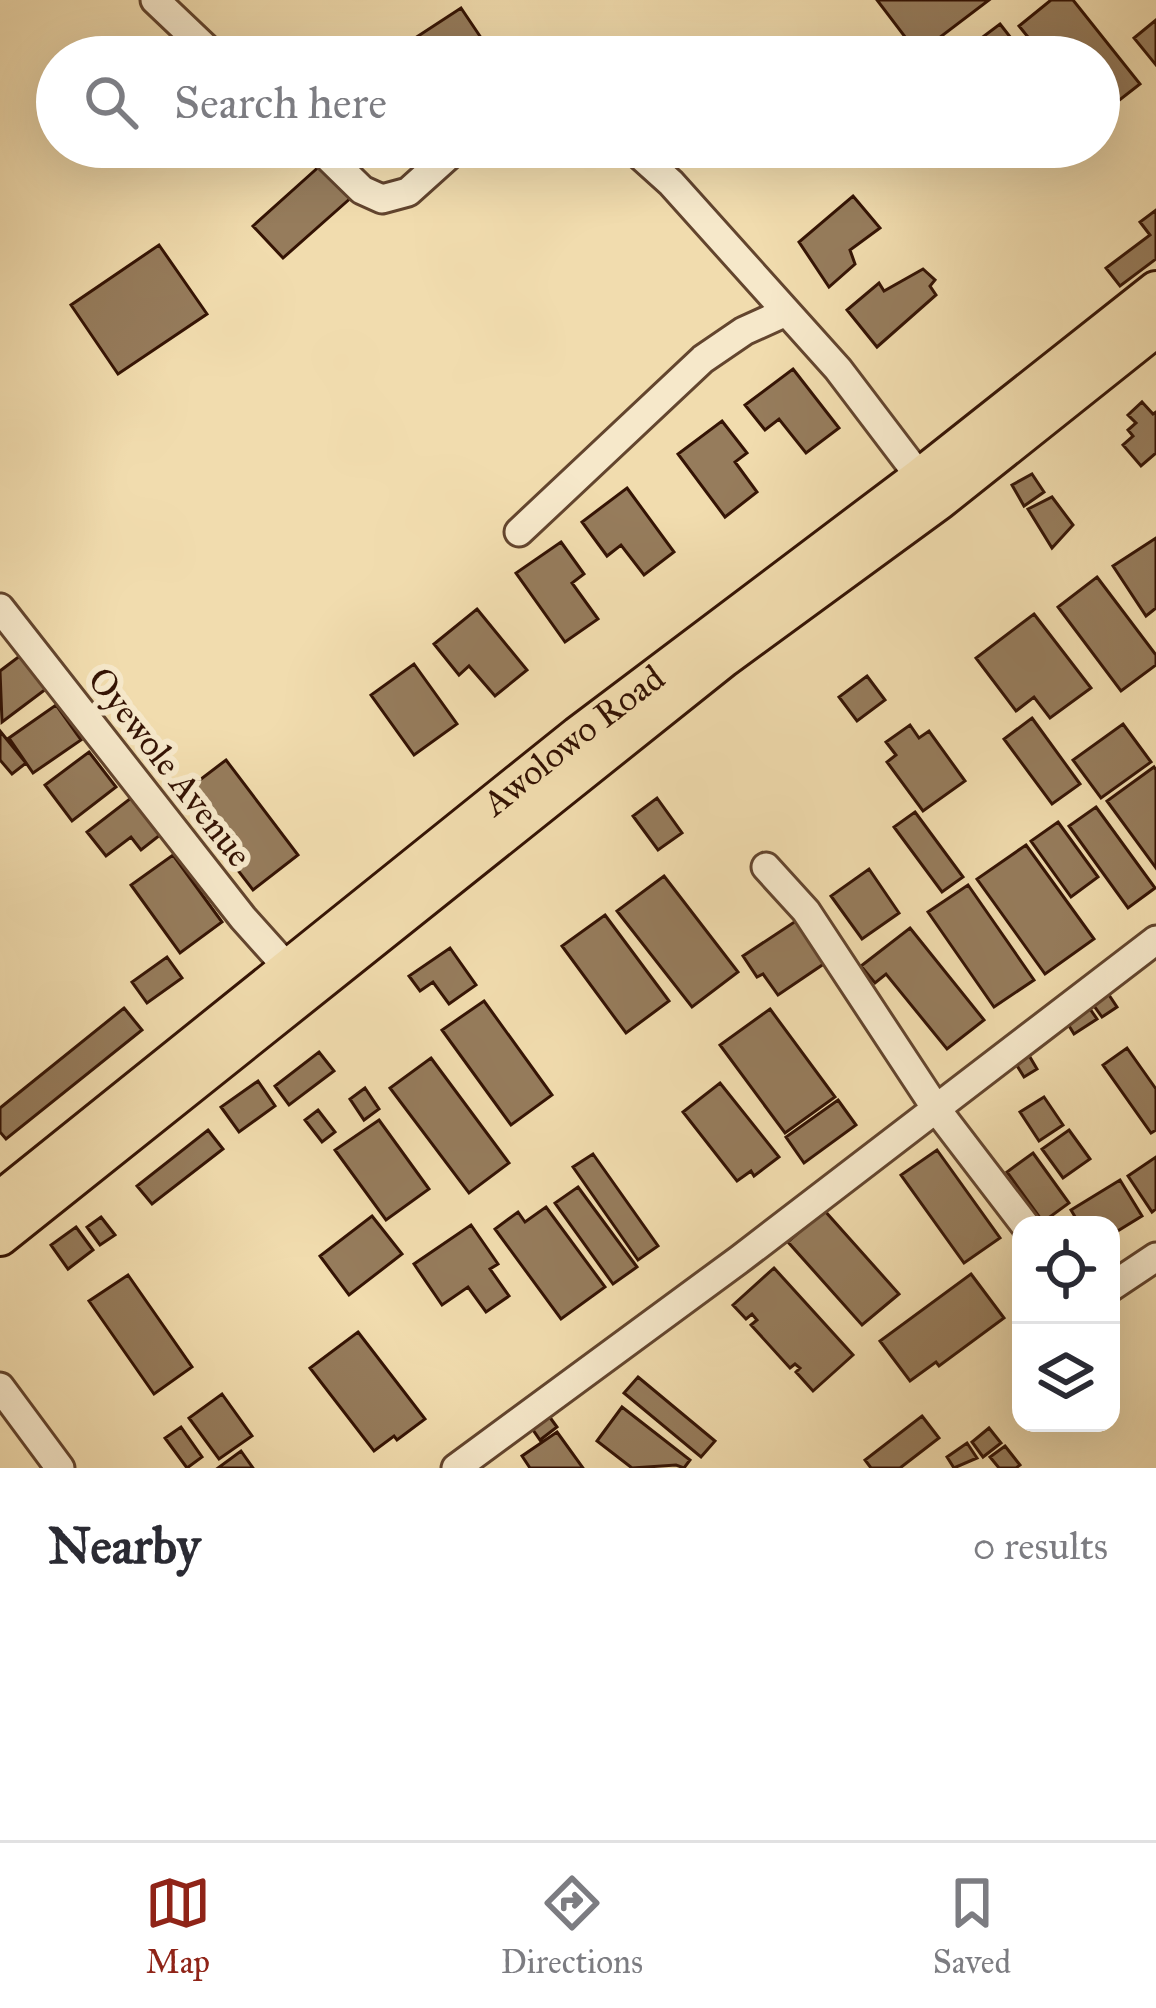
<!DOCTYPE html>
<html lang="en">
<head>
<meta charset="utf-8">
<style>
  body { margin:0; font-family:"IM FELL Great Primer",serif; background:#f7f7f7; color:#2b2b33 }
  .controls { position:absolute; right:36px; bottom:36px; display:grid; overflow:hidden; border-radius:24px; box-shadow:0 12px 48px #0002 }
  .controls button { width:108px; height:108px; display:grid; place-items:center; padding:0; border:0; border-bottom:3px solid #e1e1e2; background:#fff; color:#2b2b33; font:60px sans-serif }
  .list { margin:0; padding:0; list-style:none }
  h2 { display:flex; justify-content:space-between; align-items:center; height:156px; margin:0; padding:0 48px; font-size:51px }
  h2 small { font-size:39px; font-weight:400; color:#7c7c81 }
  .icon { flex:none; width:66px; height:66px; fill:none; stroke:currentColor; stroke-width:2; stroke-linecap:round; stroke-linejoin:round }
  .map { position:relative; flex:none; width:1156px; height:1468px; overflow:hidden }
  .search { position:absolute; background:#fff; box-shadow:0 12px 48px #0002; left:36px; right:36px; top:36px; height:132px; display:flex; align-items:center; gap:30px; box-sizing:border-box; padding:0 42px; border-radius:66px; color:#7c7c81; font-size:45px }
  .sheet { height:372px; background:#fff }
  nav { display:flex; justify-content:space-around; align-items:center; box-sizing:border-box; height:168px; border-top:3px solid #e1e1e2; background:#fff; font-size:33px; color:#7c7c81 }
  nav a { display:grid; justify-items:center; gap:6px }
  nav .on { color:#8f2418 }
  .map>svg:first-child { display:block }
  .building { fill:#967c5c; stroke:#341304; stroke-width:3 }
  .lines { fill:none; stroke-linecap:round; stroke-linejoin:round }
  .minor-casing { stroke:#63452e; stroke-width:33 }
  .major-casing { stroke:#341304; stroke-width:42 }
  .minor { stroke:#f6e8ca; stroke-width:27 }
  .major { stroke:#f1dcae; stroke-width:36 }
  .labels { text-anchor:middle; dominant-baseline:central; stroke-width:12; stroke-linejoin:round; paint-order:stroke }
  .street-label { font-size:36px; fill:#341304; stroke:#f6e8ca }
</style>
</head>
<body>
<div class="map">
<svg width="1156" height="1468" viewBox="0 0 1156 1468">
  <rect width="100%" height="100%" fill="#f1dcae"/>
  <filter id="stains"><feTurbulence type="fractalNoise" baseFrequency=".00167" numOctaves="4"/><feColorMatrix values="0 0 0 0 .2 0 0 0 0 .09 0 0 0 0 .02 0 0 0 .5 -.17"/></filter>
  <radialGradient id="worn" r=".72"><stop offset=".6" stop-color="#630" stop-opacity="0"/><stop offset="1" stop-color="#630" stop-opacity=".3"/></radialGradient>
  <path class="building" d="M877 0H989L918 54Z
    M1051 0H1073L1140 84 1099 116V57H1044L1019 26Z
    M461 8 494 57H386Z
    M1156 20V65L1134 38Z
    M1000 24 1026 57H962L960 54Z
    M323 163 353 196 283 258 253 226Z
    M853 196 880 228 850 250 855 264 829 287 799 242Z
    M1156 210V259L1120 286 1106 268 1150 235 1140 222Z
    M159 245 207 314 118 374 71 305Z
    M923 269 935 280 930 286 936 295 877 347 847 310 879 283 884 291Z
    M793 369 839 428 806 453 779 419 765 430 745 405Z
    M1142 402 1153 414 1156 412V453L1141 466 1123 445 1133 436 1128 430 1136 423 1128 415Z
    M722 421 747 453 735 462 757 492 725 517 678 454Z
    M1032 474 1044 492 1024 506 1012 485Z
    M627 488 674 552 644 575 621 545 607 556 582 522Z
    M1052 497 1073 525 1052 548 1028 509Z
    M1156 538V608L1146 616 1113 566Z
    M561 542 584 574 572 583 598 619 565 642 516 573Z
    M1097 577 1156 655V665L1121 691 1058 607Z
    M477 609 527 670 495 696 469 666 459 675 434 644Z
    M1034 614 1091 688 1050 718 1034 697 1016 711 976 658Z
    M21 655 46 689 2 722 0 671Z
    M414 664 457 724 414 755 371 695Z
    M867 676 885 700 857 721 839 697Z
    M56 705 81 740 33 773 9 738Z
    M1032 718 1080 784 1052 804 1004 739Z
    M1123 724 1151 762 1101 798 1073 760Z
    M910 725 919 738 929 731 965 781 923 811 887 762 896 755 886 742Z
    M0 731 26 763 12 774 0 760Z
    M89 752 116 787 72 821 45 785Z
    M226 760 298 855 253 890 180 795Z
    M1154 767 1156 770V868L1107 801Z
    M131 798 160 835 141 850 131 837 106 856 87 832Z
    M657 798 682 833 658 850 633 816Z
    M1096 807 1155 888 1128 908 1069 826Z
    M915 812 963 877 942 892 894 827Z
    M1058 822 1098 877 1071 897 1031 841Z
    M1026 845 1094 939 1045 974 977 879Z
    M173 855 222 922 180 953 131 885Z
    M869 869 899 913 862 939 831 896Z
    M664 876 738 972 692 1007 617 911Z
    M968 885 1034 980 994 1007 928 912Z
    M605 915 669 1001 626 1033 562 946Z
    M802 917 831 959 778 995 763 974 757 977 743 956Z
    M910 928 984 1020 947 1049 886 974 875 983 861 966Z
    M450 948 476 985 449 1004 433 982 420 991 409 976Z
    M167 957 182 978 147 1003 132 982Z
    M1107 992 1117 1007 1102 1017 1092 1003Z
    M484 1001 552 1095 511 1125 442 1030Z
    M1088 1006 1097 1019 1074 1034 1066 1021Z
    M124 1008 142 1030 6 1139 0 1132V1108Z
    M770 1009 835 1097 785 1133 720 1045Z
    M1127 1048 1156 1089V1130L1151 1133 1103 1065Z
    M319 1052 334 1071 289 1105 275 1086Z
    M1027 1052 1037 1069 1024 1077 1014 1061Z
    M431 1058 509 1163 469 1193 390 1088Z
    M258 1081 275 1106 239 1132 221 1107Z
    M720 1083 779 1157 754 1176 751 1171 737 1181 683 1112Z
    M365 1088 379 1109 364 1120 350 1099Z
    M1044 1097 1063 1125 1039 1141 1020 1112Z
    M838 1100 856 1125 804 1163 786 1137Z
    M318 1110 335 1132 322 1142 305 1120Z
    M379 1120 429 1189 386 1220 335 1150Z
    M208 1130 223 1149 152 1204 137 1186Z
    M1069 1130 1090 1159 1063 1178 1042 1149Z
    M937 1150 1000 1238 964 1263 901 1175Z
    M1033 1153 1069 1203 1043 1222 1007 1172Z
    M593 1154 658 1246 638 1260 573 1167Z
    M1156 1157V1209L1152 1212 1128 1176Z
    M1120 1180 1142 1216 1111 1235V1225H1080L1071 1210Z
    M578 1187 637 1267 613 1284 555 1203Z
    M546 1207 605 1287 561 1319 495 1229 518 1212 525 1222Z
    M824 1210 899 1294 862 1325 788 1242Z
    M372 1216 402 1254 349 1295 320 1256Z
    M101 1217 115 1235 100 1245 87 1227Z
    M471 1225 498 1264 490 1269 509 1296 486 1312 468 1287 442 1305 414 1264Z
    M76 1227 93 1250 68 1269 51 1245Z
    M774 1268 853 1355 813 1391 796 1372 800 1368 795 1364 790 1368 751 1325 757 1320 752 1314 746 1319 733 1305Z
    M971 1274 1004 1318 939 1366 936 1362 910 1381 880 1341Z
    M128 1275 192 1367 154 1394 89 1301Z
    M358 1332 425 1419 397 1440 394 1436 374 1451 310 1368Z
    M638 1377 715 1441 701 1457 624 1393Z
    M222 1394 252 1436 219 1459 189 1418Z
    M622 1407 690 1460 684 1468 676 1465 632 1468 597 1441Z
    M546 1412 557 1427 540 1440 529 1424Z
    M922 1416 939 1438 900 1468H871L865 1460Z
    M181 1427 202 1457 187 1468 165 1438Z
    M989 1428 1001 1443 983 1457 972 1442Z
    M557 1432 583 1468H530L522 1456Z
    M967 1443 977 1458 954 1468 947 1457Z
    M1005 1446 1020 1465 1016 1468H999L990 1457Z
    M241 1451 253 1468H218Z"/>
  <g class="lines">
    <g class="minor-casing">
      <path id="minor" d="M155 0 215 57
        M318 147 362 190 382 199 408 192 458 147
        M631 147 671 183 838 369 920 477
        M519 532 703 359 744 331 786 312
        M0 608 243 918 287 967
        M766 867 806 911 937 1110 1025 1225
        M1111 1287 1156 1257
        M0 1387 60 1468
        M456 1468 740 1259 1156 940"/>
    </g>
    <g class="major-casing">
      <g id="major">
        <path id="s1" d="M0 1200 578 735 920 477 1156 290"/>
        <path d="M0 1237 723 659 939 501 1156 328"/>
      </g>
    </g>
    <use href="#minor" class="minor"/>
    <use href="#major" class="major"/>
  </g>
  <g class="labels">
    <g class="street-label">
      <text stroke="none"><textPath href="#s1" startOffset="735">Awolowo Road</textPath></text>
      <text transform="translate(170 767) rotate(52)">Oyewole Avenue</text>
    </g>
  </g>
  <rect width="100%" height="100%" filter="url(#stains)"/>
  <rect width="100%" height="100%" fill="url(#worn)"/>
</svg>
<div class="controls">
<button><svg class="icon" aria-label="locate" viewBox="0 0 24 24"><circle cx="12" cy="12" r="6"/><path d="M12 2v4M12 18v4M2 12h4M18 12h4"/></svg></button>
<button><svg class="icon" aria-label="layers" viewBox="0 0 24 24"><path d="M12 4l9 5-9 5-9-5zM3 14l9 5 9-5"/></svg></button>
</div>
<div class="search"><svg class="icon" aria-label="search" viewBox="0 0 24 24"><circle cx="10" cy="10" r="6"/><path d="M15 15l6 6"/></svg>Search here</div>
</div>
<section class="sheet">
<h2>Nearby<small>0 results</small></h2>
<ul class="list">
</ul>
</section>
<nav>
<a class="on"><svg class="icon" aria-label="map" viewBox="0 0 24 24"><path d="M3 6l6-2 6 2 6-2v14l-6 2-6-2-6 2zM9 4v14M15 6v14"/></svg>Map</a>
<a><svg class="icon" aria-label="directions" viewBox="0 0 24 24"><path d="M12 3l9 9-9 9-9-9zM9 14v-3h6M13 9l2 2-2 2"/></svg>Directions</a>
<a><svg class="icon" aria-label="saved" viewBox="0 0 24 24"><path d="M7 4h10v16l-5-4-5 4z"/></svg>Saved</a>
</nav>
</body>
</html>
